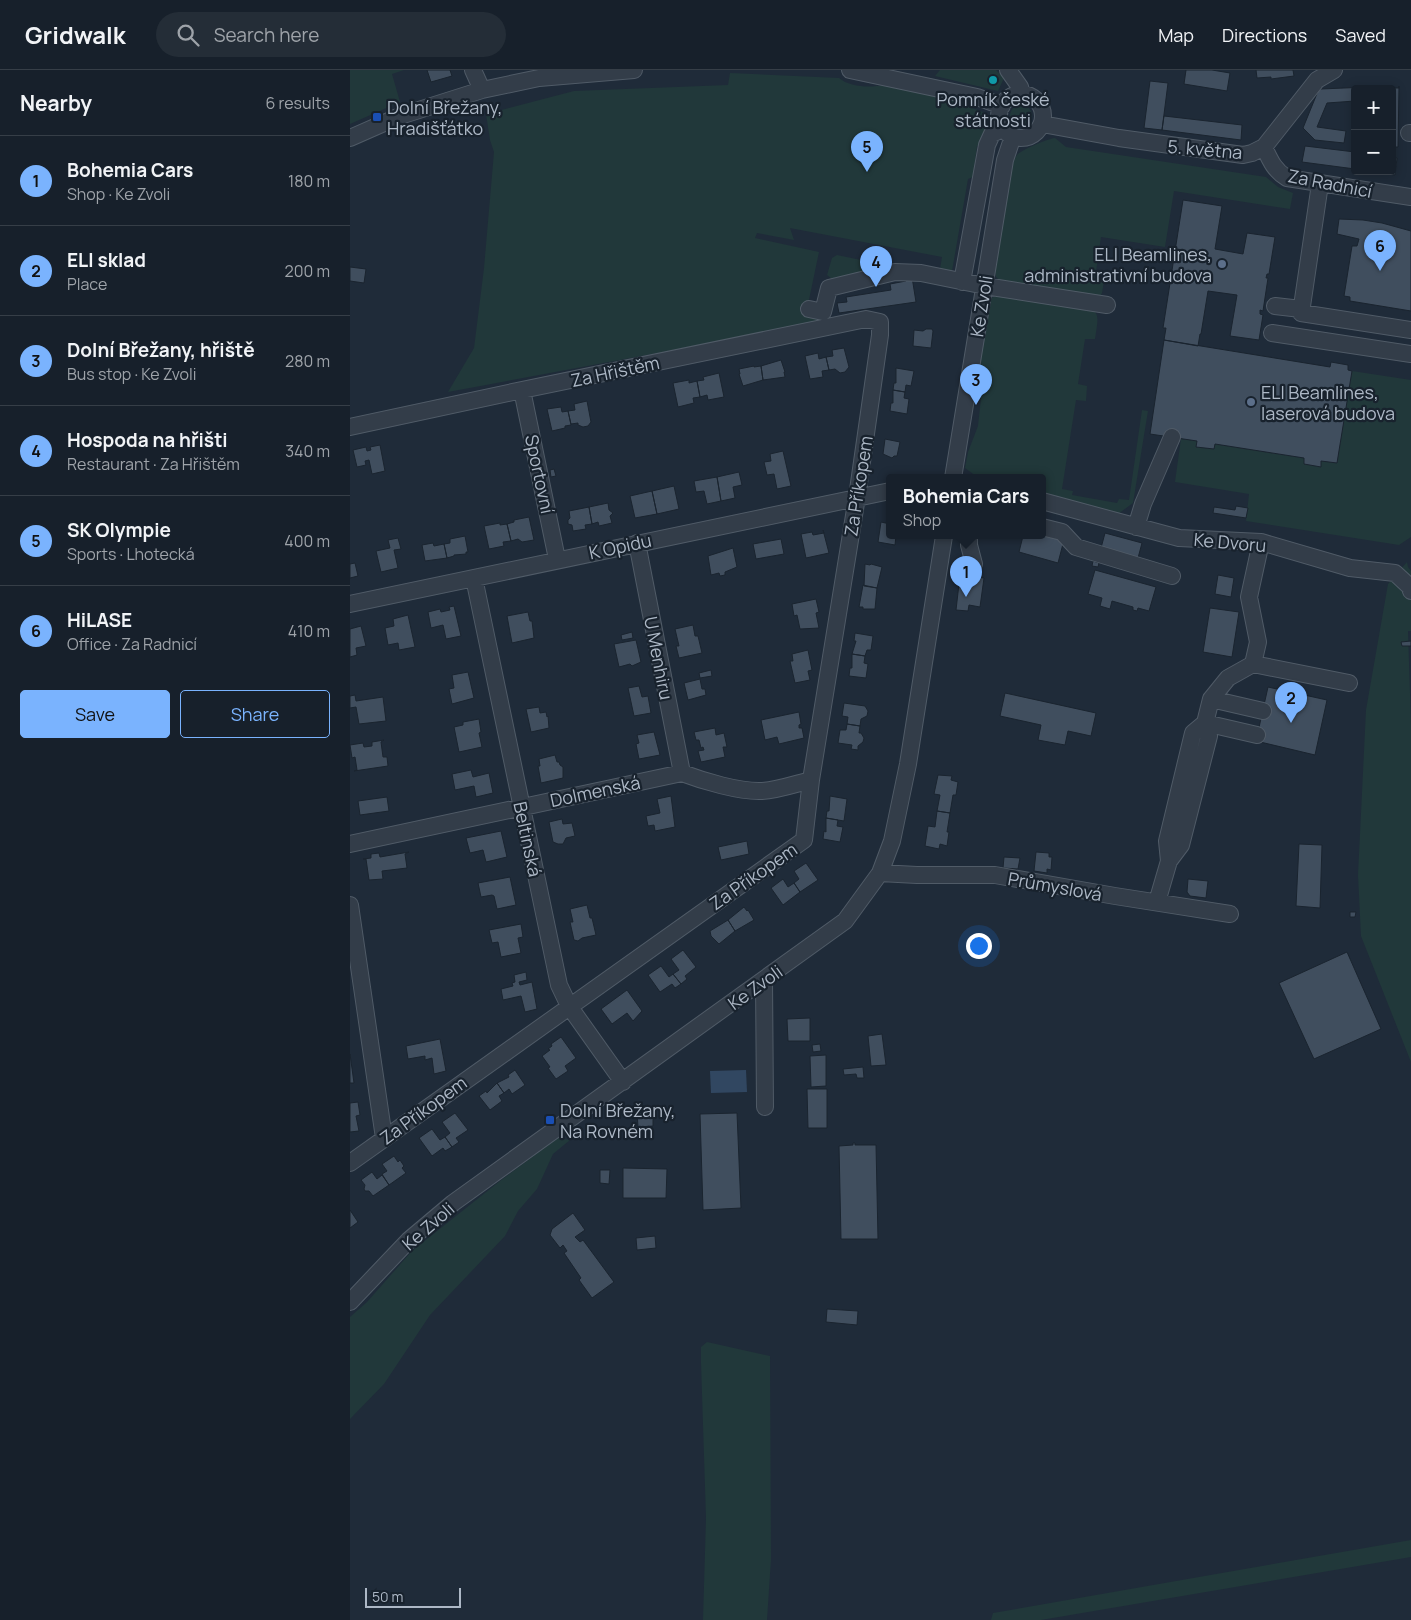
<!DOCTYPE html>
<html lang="en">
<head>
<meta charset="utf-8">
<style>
  body { margin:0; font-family:Manrope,sans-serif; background:#242d37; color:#f1f3f6 }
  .controls { position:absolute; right:15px; top:15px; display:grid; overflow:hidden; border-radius:5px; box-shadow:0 2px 12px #0003 }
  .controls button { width:45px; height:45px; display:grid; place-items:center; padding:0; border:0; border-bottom:1px solid #363e47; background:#17202b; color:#f1f3f6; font:25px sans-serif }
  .scale { position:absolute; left:15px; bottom:12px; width:96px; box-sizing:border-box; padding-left:5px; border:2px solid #adb8c6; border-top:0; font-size:14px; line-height:18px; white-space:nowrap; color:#adb8c6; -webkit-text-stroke:4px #18222d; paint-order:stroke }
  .you { position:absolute; left:628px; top:875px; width:18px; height:18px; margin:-12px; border:4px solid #fff; border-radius:50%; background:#1a73e8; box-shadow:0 0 0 8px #1a73e833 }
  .badge { display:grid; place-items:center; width:32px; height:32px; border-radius:50%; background:#7ab3fe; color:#111; font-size:16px; font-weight:700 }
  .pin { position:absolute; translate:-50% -41px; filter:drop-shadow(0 1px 2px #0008) }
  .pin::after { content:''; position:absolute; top:26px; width:18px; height:15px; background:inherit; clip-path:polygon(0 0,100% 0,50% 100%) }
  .popup { position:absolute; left:536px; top:404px; width:160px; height:65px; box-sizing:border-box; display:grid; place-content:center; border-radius:5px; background:#17202b; filter:drop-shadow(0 1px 4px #0005); font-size:16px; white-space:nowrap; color:#9ea3a9 }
  .popup b { font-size:19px; color:#f1f3f6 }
  .popup::after { content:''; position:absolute; left:50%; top:100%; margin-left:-10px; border:10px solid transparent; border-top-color:#17202b }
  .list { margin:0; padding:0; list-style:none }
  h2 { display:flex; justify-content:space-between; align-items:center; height:65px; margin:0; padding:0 20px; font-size:21px }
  h2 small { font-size:16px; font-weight:400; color:#9ea3a9 }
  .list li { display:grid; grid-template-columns:32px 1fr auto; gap:15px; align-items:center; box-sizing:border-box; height:90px; padding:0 20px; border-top:1px solid #363e47 }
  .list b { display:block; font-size:19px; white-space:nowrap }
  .list p { margin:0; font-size:16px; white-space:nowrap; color:#9ea3a9 }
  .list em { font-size:16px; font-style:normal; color:#9ea3a9 }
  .actions { display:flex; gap:10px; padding:15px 20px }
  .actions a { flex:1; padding:11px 0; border:1px solid #7ab3fe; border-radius:5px; text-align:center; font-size:18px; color:#7ab3fe }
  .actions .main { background:#7ab3fe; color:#111 }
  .icon { flex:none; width:28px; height:28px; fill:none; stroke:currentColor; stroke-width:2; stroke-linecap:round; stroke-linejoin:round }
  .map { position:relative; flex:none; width:1061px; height:1550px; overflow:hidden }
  header { display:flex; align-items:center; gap:30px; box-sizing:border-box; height:70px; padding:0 25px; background:#17202b; border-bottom:1px solid #363e47 }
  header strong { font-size:24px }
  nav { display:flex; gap:28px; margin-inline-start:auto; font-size:18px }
  .search { width:350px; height:45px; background:#242d37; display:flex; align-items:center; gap:12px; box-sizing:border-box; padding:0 18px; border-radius:28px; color:#9ea3a9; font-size:19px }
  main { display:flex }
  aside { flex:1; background:#17202b }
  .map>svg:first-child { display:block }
  .green { fill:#21383a }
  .water { fill:#314761 }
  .building { fill:#404e5e; stroke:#1a242f }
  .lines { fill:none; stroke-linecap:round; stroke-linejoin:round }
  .minor-casing { stroke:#505b67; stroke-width:18 }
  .minor { stroke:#333d49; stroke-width:16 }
  .culture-dot { fill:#0f9aa8; stroke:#18222d; stroke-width:2 }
  .transit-dot { fill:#1a4fb4; stroke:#18222d; stroke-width:2 }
  .service-dot { fill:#5c6f8a; stroke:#18222d; stroke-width:2 }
  .labels { text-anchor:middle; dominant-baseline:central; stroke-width:4.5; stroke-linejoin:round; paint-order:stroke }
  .poi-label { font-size:18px; fill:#adb8c6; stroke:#18222d; text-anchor:start }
  .street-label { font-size:18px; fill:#adb8c6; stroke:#18222d }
</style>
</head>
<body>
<header>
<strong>Gridwalk</strong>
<div class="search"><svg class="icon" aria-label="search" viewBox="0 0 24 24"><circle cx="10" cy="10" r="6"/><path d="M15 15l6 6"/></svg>Search here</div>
<nav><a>Map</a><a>Directions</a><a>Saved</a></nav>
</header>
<main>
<aside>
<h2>Nearby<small>6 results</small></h2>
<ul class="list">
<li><span class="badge">1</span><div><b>Bohemia Cars</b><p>Shop · Ke Zvoli</p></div><em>180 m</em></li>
<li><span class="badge">2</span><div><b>ELI sklad</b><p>Place</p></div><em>200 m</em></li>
<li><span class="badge">3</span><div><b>Dolní Břežany, hřiště</b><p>Bus stop · Ke Zvoli</p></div><em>280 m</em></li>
<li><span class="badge">4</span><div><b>Hospoda na hřišti</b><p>Restaurant · Za Hřištěm</p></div><em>340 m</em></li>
<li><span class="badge">5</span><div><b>SK Olympie</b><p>Sports · Lhotecká</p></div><em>400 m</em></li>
<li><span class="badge">6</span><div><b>HiLASE</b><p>Office · Za Radnicí</p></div><em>410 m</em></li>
</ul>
<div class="actions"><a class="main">Save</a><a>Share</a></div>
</aside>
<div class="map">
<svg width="1061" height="1550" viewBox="0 0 1061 1550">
  <rect width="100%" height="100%" fill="#1f2b39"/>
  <path class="green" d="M0 0H54L42 4 50 32 0 54Z
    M590 0H646L654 8 648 21 585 6Z
    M380 3 489 8C499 17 521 18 533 15L613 30V35L636 43 637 51 631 75 627 76 623 107 618 109 602 201 598 202 590 199 592 187 440 158 444 170 407 163 405 168 469 182 456 244 473 248 474 252 98 322 124 278 134 198 144 82 140 70 136 44 224 21 378 15Z
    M660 46a11 11 0 1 1 22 0a11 11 0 1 1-22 0Z
    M705 68 716 77 916 107 928 117 943 123 940 139 824 121 815 177 751 167 745 209 754 211 752 223 750 226 652 212 646 207 645 201C648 181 657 96 667 85 673 79 697 69 705 68Z
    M487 185 511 190 516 194 519 204 486 212 477 205 482 188Z
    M649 225 721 238C752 237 749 243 745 269H735L728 314 737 316 736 331 726 330 712 419 723 421 722 425 767 433 769 429 779 430 792 340 798 341 783 433 768 444 692 423V408H637L626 406 615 398 618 382 628 356 631 328 627 300 637 243 641 228Z
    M1002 301 1061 310V467L1049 475 896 451 899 424 825 412 831 369 847 371V377L863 379 865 374 954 388V394L970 396 971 391 987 393Z
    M1057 492 1058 497 1061 501V561H1058L1061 655V992L1011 866 1008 805 1016 640 1038 514Z
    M208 1068 220 1070 203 1084 187 1119 168 1141 155 1166 80 1245 34 1314 0 1349V1247L17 1232 62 1181 150 1111Z
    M357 1272 420 1286 421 1489 417 1550H353L356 1448 351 1293V1277Z
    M1061 1470V1487L691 1550H641L643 1543Z"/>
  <path class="water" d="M396 1000 397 1022 361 1023 360 1001Z"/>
  <path class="building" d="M77 0H100L102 6 81 12Z
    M836 0H862L880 3 877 21 834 14Z
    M906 0H943L944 6 921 9V7L907 8Z
    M800 11 818 13 812 60 794 58Z
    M1049 16 1048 77H1042V19H1018V17V18H1049Z
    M1017 17V19H1005V31L977 33 967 57 996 61 994 73 965 70 953 58 968 21 971 19Z
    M814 46 892 55 891 70 812 60Z
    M955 76 1005 82V99L952 92Z
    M1042 88H1047L1045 105 1020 101H1042Z
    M833 130 872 136 865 179 893 184 897 163 925 167 919 204H917L916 208H918L913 241 910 240V244L913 245 909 270 880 266 887 225 858 221 851 264H850L848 276 814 270 816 258H813Z
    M989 149 1013 150 1032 153 1061 161V241L1000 231V227L994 226 1002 176H1007L1009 169 987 164Z
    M0 197 16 199 14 213 0 211Z
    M562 207 566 232 489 243 487 233 497 232 496 227 541 220 540 214 556 211V208Z
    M576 259H582L583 261 581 278 563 276 564 260 573 261Z
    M814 270 980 297 981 292 998 295V300L1002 301 987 393 971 391V397L954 394V388L865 374 864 379 846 377 847 371 800 364Z
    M494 278 499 297 495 302 490 303 485 299 479 300 476 287 483 286 482 280Z
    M468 283 469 289 476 287 479 300 472 301 473 307 460 309 455 286Z
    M431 290 435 302H434L435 307 413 310 411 296Z
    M404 296V297L411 296 413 310 393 316 389 304H390L389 299Z
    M546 298 564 301 561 316 556 315 555 322 543 320 544 313H546Z
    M369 303 374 327 358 330 357 325 350 327 347 311 354 310 353 307Z
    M339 310V313L347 311 350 327 343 328 344 333 328 337 323 313Z
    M543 320 555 322 554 328 559 329 557 344 540 341 541 333H543Z
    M237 331 241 352 238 356 233 357 228 355V353L221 354 218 341 225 340 224 334Z
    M211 337 212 342 218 341 221 355 215 356V358L202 361 197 339Z
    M535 369 550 372 547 386H544L542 388 533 384Z
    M30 375 35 401 22 404 19 390 15 391 16 395 7 397 3 380 16 377 17 381 21 380 20 377Z
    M433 381 441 416 427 419 424 404 417 405 414 392 421 391 420 384Z
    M204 399 206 406 201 407 200 400Z
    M389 402 392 415 383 417 385 428 371 431 367 407Z
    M367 407 371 431 357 434 354 421 346 422 344 411Z
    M324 416 329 439 307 444 302 421Z
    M302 421 307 444 285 448 280 426Z
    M258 433 259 440 263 443 260 446 262 453 249 456 248 452 242 454 239 437Z
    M886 436 898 438 896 448 863 443 864 437 885 440Z
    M239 437 242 454 235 455 236 459 223 461 222 455 218 454V450L220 448 219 441Z
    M179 447 184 470 172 472 168 469 161 471 157 454 164 452V450Z
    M531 452 540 454V466H546L545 475 528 472Z
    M150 453V455L157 454 161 471 153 472 154 476 139 479 134 456Z
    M473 460 479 483 456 488 451 464 462 462 463 465 474 463Z
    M755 463 792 473 788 488 751 478Z
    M692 464 714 470 708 493 669 482 673 466H692Z
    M115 466 118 482H116V484L104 485V486L97 488 94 474 100 473V469Z
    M48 468 51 479 44 480 48 498 31 502 26 481 40 478 38 470Z
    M431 469 434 484 406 489 403 474Z
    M83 473 84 476 94 474 97 488 75 491 72 475Z
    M383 478 387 497 375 502V505L370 506 369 503 361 505 358 486Z
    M743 491 749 493 748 497 742 496Z
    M5 493 8 506 0 508V494Z
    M515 494 520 495 521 494 532 497 527 518 514 516Z
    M745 500 806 517 799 541 788 538 787 541 783 540V537L762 531 760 539 750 536 752 528 738 524Z
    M610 505 634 508 630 537 619 535 618 541 606 540Z
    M868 505 884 508 881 527 865 524Z
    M513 515 527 518 525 539H513V537H509Z
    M466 529 469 542 466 543 469 558 450 559 447 545 444 546 442 534Z
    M104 536 111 566 96 569 93 555 81 558 78 542 90 539 91 542 100 540 99 537Z
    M860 538 889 542 882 587 853 582Z
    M178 542 180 551H182L184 568 162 573 157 546Z
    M58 545 65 577 49 580 48 573 38 575 35 558 44 556 43 549Z
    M343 555 345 566H348L352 583 329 588 326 576H329L325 559Z
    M11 556 16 576 6 578 7 585 0 587V559Z
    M282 562 283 568 272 570 271 565Z
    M505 563 523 566 521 580H517L515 586 502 584 506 571H504Z
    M286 570 291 592 282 596 280 594 269 597 264 574Z
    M1061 571V576H1052L1051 572Z
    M458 580 462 600 458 601 460 610 445 613 440 591H443L442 584Z
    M502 584 515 586 514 593 518 594 516 608 499 606 500 598H502Z
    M361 600 362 606 350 608 349 603Z
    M118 602 124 628 102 634 99 619 104 618 102 605Z
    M350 609 352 619H355L356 625 338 630 334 613Z
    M289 616 292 627 298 626 301 643 284 646 278 618Z
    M918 617 977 630 965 685 906 671Z
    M655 623 746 643 741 666 718 661 715 675 688 670 691 655 650 646Z
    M5 625 6 631 33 627 36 651 9 654 6 637 0 638V626Z
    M494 633 515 636 518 641 517 646 511 649 510 656 497 654 498 647 492 646Z
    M189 637 190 643 196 642 197 647 198 646 199 658 181 662 176 639Z
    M449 642 451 654 449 655V658H452L454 668 429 674 427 667 415 670 411 650Z
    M129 649 131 662 129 663 132 677 109 682 104 657 113 655V652Z
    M497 654 510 656 509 663H511L514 668 513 672 508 676V680L501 679 502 675 488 673 490 660H496Z
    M365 658 366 665 374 663 377 677H373L375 687 351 692 348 681 354 680 353 677 351 678 349 670H346L344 662Z
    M304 662 310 685 289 689 286 674 289 673 287 665Z
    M34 670 31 672 33 687H37L38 696 4 701 7 700 5 687 2 688 0 675 13 673 14 677 22 676V672Z
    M205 685 207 692H209L210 695 213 697V708L191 713 188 696H190L189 689Z
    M121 700 123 707 139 703 143 723 126 727 124 716 105 720 102 704Z
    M588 705 602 706 601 710 608 712 606 725H603L600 743 587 741 590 725 584 724Z
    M321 726 325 757 305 761 304 755 298 756 296 746 310 743 307 729Z
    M480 726 497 729 494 751 476 748 477 741H479Z
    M37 727 39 741 10 745 8 731Z
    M587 741 600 743 597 762H599L597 776 590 774 589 779 575 776 578 756 585 757Z
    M476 748 488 750 487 756 493 757 490 772 473 769 474 761 476 762Z
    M212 749 213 754 222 753 225 766 216 768 213 774H208L203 772 199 752Z
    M151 761 157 787 136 792 133 780 120 783 116 768Z
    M397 771 399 784 371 790 368 777Z
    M949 774 972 775 970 838 946 836Z
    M59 782 55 784 57 798 32 801 33 809 19 810 16 789H13L21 788V784L29 783 30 787Z
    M686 782 699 783V787H702L701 800 697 799V803L684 801Z
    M654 787 670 788 668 799 653 798Z
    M456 793 468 810 450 822 444 813 449 809 444 801Z
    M160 807 166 835 147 839 144 826 142 825 131 827 128 813Z
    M433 809 438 817 444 813 450 822 433 835 421 818Z
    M838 809 858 811 856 828 840 826 837 822Z
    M237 835 240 848H242L246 865 232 868 228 871 224 870 220 852H223L220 839Z
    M394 837 397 841 398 840 404 850 385 861 378 850Z
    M1000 842H1006L1005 847H1000Z
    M378 850 385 861 369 874 361 866 360 861Z
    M171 854 173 867 168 868 171 883 151 887 148 872 142 873 139 860Z
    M333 880 346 897 335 906 337 909 331 914 323 904 329 900 321 889Z
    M997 882 1031 959 964 989 929 913Z
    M311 896 319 907 323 904 331 914 325 918 322 914 310 922 298 905Z
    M176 902 177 910 169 912 170 915 182 912 187 939 175 942 171 926 153 930 151 919 163 916 162 913 165 912 164 905Z
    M277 920 292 941 283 951 277 943 262 954 251 939Z
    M460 948V971H438L437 949Z
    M532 964 536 995 521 996 518 966Z
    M211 967 226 988 215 996 218 1001 206 1009 198 998 200 997 192 986 200 980 198 979 202 976 201 974Z
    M90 969 96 1001 84 1004 82 988 75 990V986L58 989 56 976Z
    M470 974 471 981 463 982 462 975Z
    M0 984 4 1013H0Z
    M476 985V1016L461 1017 460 986Z
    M513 997 514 1008H507L506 1004 494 1005 493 999Z
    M165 1000 175 1015 162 1024 159 1019 154 1023 147 1013 159 1007 158 1005Z
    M147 1013 154 1023 149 1026 152 1031 140 1040 129 1026 136 1021 137 1023Z
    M457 1019H477V1058H458Z
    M8 1032 10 1045 6 1046 9 1061 0 1062V1033Z
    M287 1042H303V1056L288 1057Z
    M105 1043 118 1060 106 1068 109 1072 102 1077 95 1067 100 1063 92 1052Z
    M387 1043 391 1138 353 1140 350 1044Z
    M82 1059 90 1070 95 1067 102 1077 95 1081 93 1078 82 1086 69 1068Z
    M503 1073H505V1075H526L528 1169H491L489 1076 503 1075Z
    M44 1086 48 1092 50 1090 54 1096 52 1098 56 1103 39 1115 32 1104 37 1101 32 1094Z
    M273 1098 317 1099 316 1128H273Z
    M250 1100H260L259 1114 250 1113Z
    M22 1102 27 1109 32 1105 39 1115 23 1126 19 1121H15L14 1119 15 1115 11 1110Z
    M0 1140 8 1152 0 1158Z
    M223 1143 235 1160 225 1167 230 1172 233 1170 264 1212 242 1228 229 1210 231 1208 214 1183 217 1181 213 1175 210 1178 200 1165 202 1159Z
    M305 1166 306 1178 287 1180 286 1168Z
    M477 1239 508 1241 507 1255 476 1252Z"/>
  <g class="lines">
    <g class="minor-casing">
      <path id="minor" d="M123 0 132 20
        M500 0 627 27 652 36
        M658 0 670 17 672 24
        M649 46a22 22 0 1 1 44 0a22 22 0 1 1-44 0Z
        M692 54 769 68 893 85 902 83 914 77 967 10 984 0
        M1059 63H1061
        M0 68 50 46 132 20 189 8 284 0
        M914 77C920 90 924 100 937 108L1061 127
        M970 114 951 243 1061 260
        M612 212 637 75 642 64 654 58
        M925 236 951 239
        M459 239 473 242 479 218 545 202 571 203 635 216 757 235
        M922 263 1061 284
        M172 320 207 489
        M0 357 172 320 516 249 530 252V265L507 427 461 710 454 770 0 1093
        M603 408 655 90 663 66
        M692 431 829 468 911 472 1000 498 1045 503 1060 517 1061 521
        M692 457 712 462 726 477 822 506
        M786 457 793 434 822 367
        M619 466V475L624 494
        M287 473 332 703
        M124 508 209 915 219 936 273 1012
        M0 534 540 421
        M903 594 999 613
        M861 629 913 641
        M855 653 907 665
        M0 774 332 703C353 711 390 722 412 721 428 720 445 714 461 710
        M819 791 831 775 859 666 855 653 861 629 878 608 903 594 908 572 899 527 911 472
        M530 803 567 805H645L765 826 880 844
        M807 832 819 791 817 771 843 663 855 653
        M0 835 34 1068
        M414 910 415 1037
        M0 1232 59 1170 103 1133 495 851 530 803 542 771 558 694 594 466"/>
    </g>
    <use href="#minor" class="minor"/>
  </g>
  <circle class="culture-dot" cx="643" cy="10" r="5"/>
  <g class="transit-dot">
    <rect x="22" y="42" width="10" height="10" rx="2.5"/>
    <rect x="195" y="1045" width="10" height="10" rx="2.5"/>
  </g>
  <g class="service-dot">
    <circle cx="872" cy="194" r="5"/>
    <circle cx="901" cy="332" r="5"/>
  </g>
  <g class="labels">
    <g class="poi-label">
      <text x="643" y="29" text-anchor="middle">Pomník české<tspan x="643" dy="21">státnosti</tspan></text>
      <text x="37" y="37">Dolní Břežany,<tspan x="37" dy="21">Hradišťátko</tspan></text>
      <text x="862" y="184" text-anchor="end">ELI Beamlines,<tspan x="862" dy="21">administrativní budova</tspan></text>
      <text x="911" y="322">ELI Beamlines,<tspan x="911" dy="21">laserová budova</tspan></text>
      <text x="210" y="1040">Dolní Břežany,<tspan x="210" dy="21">Na Rovném</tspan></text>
    </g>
    <g class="street-label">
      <text transform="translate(855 79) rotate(5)">5. května</text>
      <text transform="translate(980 113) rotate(11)">Za Radnicí</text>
      <text transform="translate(631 236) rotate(-81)">Ke Zvoli</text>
      <text transform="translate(265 301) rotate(-12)">Za Hřištěm</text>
      <text transform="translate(190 404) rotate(78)">Sportovní</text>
      <text transform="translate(508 416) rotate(-81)">Za Příkopem</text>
      <text transform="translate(880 472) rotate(5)">Ke Dvoru</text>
      <text transform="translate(270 476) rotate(-12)">K Opidu</text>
      <text transform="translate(309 588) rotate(79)">U Menhiru</text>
      <text transform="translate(245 721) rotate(-12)">Dolmenská</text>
      <text transform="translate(178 769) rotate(78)">Beltinská</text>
      <text transform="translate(403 806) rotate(-35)">Za Příkopem</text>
      <text transform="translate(705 816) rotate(10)">Průmyslová</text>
      <text transform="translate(405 917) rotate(-36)">Ke Zvoli</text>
      <text transform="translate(73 1040) rotate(-36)">Za Příkopem</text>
      <text transform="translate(78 1156) rotate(-41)">Ke Zvoli</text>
    </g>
  </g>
</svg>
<div class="controls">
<button>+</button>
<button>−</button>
</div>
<div class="scale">50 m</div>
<div class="you"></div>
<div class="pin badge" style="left:616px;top:527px">1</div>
<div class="popup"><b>Bohemia Cars</b>Shop</div>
<div class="pin badge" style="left:941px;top:653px">2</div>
<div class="pin badge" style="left:626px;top:335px">3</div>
<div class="pin badge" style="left:526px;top:217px">4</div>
<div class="pin badge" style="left:517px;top:102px">5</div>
<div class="pin badge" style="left:1030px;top:201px">6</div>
</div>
</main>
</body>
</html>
